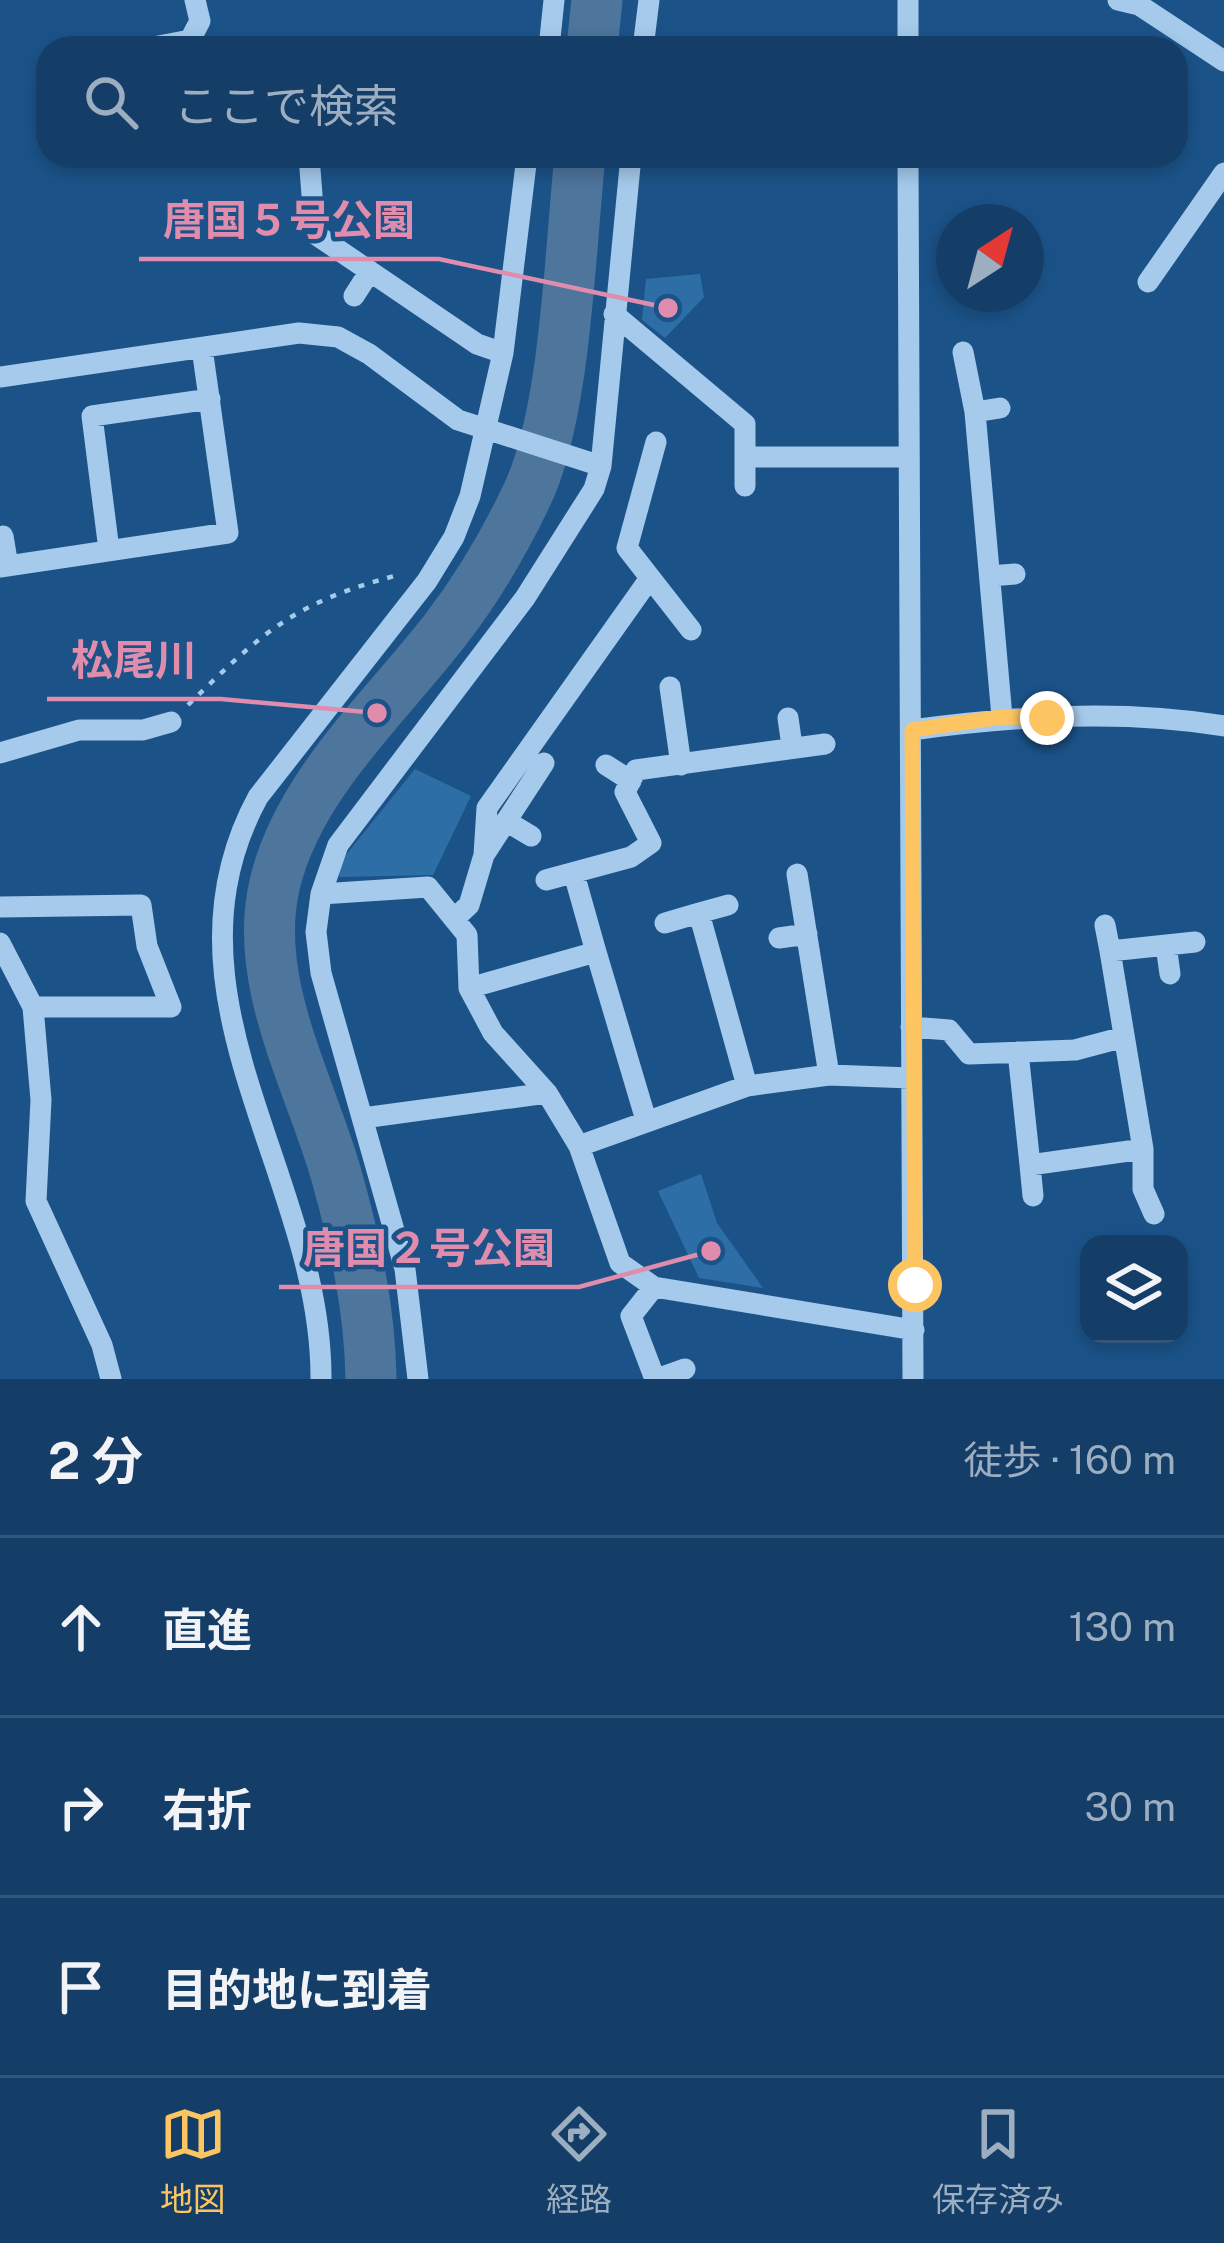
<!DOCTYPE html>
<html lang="ja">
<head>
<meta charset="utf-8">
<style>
  body { margin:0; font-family:"Public Sans","Noto Sans JP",sans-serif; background:#214970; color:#f1f3f6 }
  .controls { position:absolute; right:36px; bottom:36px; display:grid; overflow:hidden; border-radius:24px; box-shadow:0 6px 18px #0003 }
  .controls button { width:108px; height:108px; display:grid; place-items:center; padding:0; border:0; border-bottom:3px solid #33577b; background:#143e67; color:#f1f3f6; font:60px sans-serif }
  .compass { position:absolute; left:936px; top:204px; width:108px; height:108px; border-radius:50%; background:#143e67; box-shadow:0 6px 18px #0003; rotate:36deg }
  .stop { position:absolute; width:36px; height:36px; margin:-27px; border:9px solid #fdc562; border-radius:50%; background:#fff }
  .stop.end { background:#fdc562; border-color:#fff; box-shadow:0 3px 12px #0008 }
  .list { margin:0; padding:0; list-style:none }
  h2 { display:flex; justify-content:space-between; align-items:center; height:156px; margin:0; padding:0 48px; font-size:51px }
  h2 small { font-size:39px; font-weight:400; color:#9daec0 }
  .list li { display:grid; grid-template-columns:78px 1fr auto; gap:36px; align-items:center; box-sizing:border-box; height:180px; padding:0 48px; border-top:3px solid #33577b }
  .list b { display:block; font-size:45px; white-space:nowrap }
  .list em { font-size:39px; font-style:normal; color:#9daec0 }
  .icon { flex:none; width:66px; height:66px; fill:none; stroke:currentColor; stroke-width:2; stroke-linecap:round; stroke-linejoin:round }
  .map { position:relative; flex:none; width:1224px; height:1379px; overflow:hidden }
  .search { position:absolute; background:#143e67; box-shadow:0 6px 18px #0003; left:36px; right:36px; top:36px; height:132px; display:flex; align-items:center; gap:30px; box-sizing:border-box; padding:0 42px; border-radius:36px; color:#9daec0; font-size:45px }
  .sheet { height:696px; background:#143e67 }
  nav { display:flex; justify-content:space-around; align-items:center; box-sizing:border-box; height:168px; border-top:3px solid #33577b; background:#143e67; font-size:33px; color:#9daec0 }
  nav a { display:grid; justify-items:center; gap:6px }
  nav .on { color:#fdc562 }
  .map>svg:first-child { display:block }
  .park { fill:#2e6ea6 }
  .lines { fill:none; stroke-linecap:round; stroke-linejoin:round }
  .river { stroke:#4e759c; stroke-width:51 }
  .path { stroke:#a5caec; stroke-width:4.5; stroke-dasharray:6 9; stroke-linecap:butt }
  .minor { stroke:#a5caec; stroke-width:21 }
  .route { stroke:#fdc562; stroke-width:15 }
  .leader { fill:none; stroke:#e08cad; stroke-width:4.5 }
  .callout-dot { fill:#e08cad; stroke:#1b5389; stroke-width:4.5 }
  .callout-label { font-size:42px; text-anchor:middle; font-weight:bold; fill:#e08cad; stroke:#1b5389; stroke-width:9; stroke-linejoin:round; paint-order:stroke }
</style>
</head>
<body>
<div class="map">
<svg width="1224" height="1379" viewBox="0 0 1224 1379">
  <rect width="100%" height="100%" fill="#1b5389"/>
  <path class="park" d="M700 274 704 297 665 338 642 320 646 279Z
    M415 769 471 796 433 875 339 877 341 861Z
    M701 1174 717 1223 763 1288 699 1278 658 1191Z"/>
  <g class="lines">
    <path class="river" d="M592 48 597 0
      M371 1379C370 1309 355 1241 336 1174 310 1083 251 981 275 883 299 784 386 707 446 629 476 590 505 541 526 497 566 416 570 249 580 156"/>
    <path class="path" d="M188 705C264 631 293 603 398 575"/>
    <path class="minor" d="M908 0V48
      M1118 0 1139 5 1224 61
      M148 48 190 40 200 21 195 0
      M549 48 554 0
      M643 48 649 0
      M309 156 315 234 477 344 503 353
      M631 156 601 466 594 489 525 598 338 845 321 894 428 887 467 935 469 988 493 1033 547 1093 579 1146 620 1263 654 1287 914 1330
      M908 156 913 1379
      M1148 282 1224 173
      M354 296 370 271
      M614 314 745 424V486
      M963 352 975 412 1002 717
      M0 377 299 333 338 337 369 354 458 420 601 466
      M975 412 1000 408
      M656 442 627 548 691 630
      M745 457H908
      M3 536 8 566
      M109 550 92 416 210 399
      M0 567 228 533 202 348
      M990 576 1015 574
      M670 687 681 765
      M788 718 792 746
      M912 730C1015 716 1121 709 1224 726
      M0 753 79 730H143L171 722
      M606 765 631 781
      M506 821 531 836
      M484 855 487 808 650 578
      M574 874 596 952
      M797 874 829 1075
      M546 880 631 857 651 843 625 792 636 770 825 744
      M321 894 316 932 321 973 405 1269 418 1379
      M0 907 141 905 147 946 171 1007H33
      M699 913 728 905
      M454 919 469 905 484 855 544 763
      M665 923 699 913 747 1086
      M1105 925 1110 951
      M779 938 807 934
      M0 943 33 1007 41 1100 36 1201 102 1345 111 1379
      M1166 945 1170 974
      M469 988 596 952 646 1120
      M911 1027 949 1030 969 1054 1075 1050 1124 1037
      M1018 1052 1030 1165 1143 1149
      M363 1118 547 1093
      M579 1146 747 1086 829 1075 911 1078
      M1030 1165 1033 1196
      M1154 1214 1143 1189V1149L1110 951 1195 942
      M654 1287 631 1316 655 1379
      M321 1379C322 1176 150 996 258 797L427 581 454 537 470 496 503 353 527 156
      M657 1379 685 1369"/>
  </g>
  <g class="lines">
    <path class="route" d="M915 1285 912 730 1002 717 1047 718"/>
  </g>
  <path class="leader" d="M668 308L439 259H139M377 713L221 699H47M711 1251L579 1287H279"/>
  <g class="callout-dot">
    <circle cx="668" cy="308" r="12"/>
    <circle cx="377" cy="713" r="12"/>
    <circle cx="711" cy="1251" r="12"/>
  </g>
  <g class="callout-label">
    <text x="289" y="235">唐国５号公園</text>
    <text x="134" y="675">松尾川</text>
    <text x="429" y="1263">唐国２号公園</text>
  </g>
</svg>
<div class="controls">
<button><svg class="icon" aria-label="layers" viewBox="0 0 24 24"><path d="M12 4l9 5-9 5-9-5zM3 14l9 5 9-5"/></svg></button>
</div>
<svg class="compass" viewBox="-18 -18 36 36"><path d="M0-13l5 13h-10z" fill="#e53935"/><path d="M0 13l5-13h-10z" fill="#9daec0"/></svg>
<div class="stop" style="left:915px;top:1285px"></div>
<div class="stop end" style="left:1047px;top:718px"></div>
<div class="search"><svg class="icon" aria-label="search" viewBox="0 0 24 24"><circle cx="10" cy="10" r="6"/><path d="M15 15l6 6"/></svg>ここで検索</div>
</div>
<section class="sheet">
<h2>2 分<small>徒歩 · 160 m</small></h2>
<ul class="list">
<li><svg class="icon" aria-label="ahead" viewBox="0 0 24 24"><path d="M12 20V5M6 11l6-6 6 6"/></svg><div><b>直進</b></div><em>130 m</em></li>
<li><svg class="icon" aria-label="right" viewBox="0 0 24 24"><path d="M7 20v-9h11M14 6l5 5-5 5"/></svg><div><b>右折</b></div><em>30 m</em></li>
<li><svg class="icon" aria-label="arrive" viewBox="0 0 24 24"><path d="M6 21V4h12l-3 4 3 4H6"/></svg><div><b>目的地に到着</b></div></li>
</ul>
</section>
<nav>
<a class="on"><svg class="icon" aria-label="map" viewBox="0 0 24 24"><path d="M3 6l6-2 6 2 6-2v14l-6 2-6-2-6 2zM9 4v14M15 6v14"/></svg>地図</a>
<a><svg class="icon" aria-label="directions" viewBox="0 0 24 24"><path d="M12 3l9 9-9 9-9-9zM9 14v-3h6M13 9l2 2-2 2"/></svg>経路</a>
<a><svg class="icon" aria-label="saved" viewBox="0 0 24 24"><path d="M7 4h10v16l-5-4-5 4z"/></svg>保存済み</a>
</nav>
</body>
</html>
